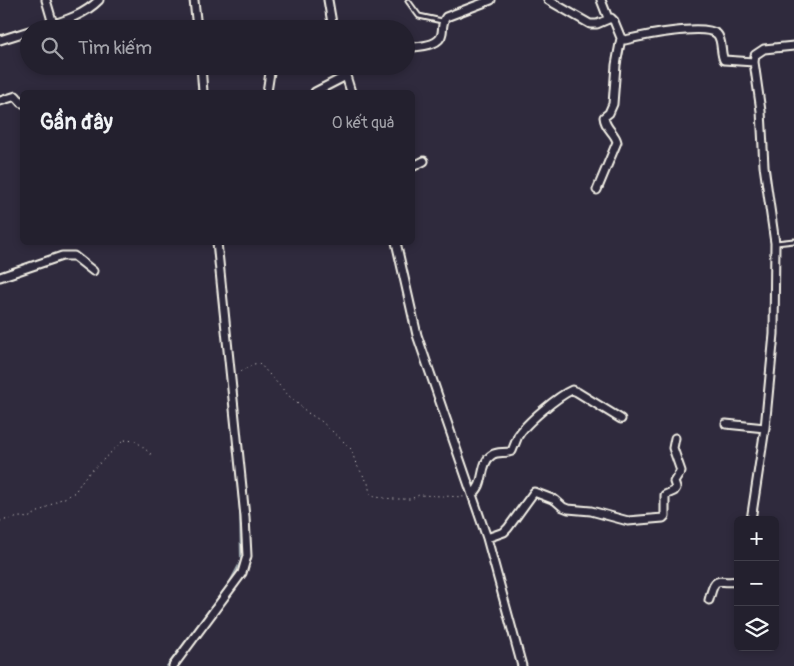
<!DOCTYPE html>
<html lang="vi">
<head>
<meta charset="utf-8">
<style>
  body { margin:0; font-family:Pangolin,sans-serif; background:#2b2836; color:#f1f3f6 }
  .controls { position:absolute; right:15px; bottom:15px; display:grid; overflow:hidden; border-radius:8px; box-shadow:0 2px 8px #0003 }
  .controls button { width:45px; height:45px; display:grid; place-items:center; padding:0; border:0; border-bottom:1px solid #403e4a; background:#23202e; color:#f1f3f6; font:25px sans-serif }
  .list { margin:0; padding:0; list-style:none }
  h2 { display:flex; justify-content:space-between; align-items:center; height:65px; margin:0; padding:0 20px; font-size:21px }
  h2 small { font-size:16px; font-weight:400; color:#a3a3aa }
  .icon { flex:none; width:28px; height:28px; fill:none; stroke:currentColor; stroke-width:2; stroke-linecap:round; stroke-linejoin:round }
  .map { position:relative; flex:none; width:794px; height:666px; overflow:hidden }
  .search { position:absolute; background:#23202e; box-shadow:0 2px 8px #0003; left:20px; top:20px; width:395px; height:55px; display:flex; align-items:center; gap:12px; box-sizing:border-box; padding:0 18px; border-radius:28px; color:#a3a3aa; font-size:19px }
  .panel { position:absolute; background:#23202e; box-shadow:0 2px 8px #0003; left:20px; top:90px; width:395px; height:155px; border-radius:8px }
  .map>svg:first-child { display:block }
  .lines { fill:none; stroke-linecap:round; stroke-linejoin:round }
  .stream { stroke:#929ea6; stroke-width:2 }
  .lane-casing { stroke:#f4f1e8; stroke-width:7 }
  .street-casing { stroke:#f4f1e8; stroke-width:11 }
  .path { stroke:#f4f1e8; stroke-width:1; stroke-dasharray:1 4; stroke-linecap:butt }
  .lane { stroke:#2f2a3d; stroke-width:3 }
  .street { stroke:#2f2a3d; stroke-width:7 }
</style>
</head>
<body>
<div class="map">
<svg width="794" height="666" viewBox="0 0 794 666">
  <rect width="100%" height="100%" fill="#2f2a3d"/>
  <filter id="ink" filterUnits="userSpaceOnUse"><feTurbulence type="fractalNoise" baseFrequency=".02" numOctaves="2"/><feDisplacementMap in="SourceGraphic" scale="10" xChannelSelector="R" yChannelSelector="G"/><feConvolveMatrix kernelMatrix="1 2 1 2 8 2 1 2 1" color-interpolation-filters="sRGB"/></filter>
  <g filter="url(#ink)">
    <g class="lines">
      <path class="stream" d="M193 22V29
        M197 66 199 92
        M167 666 230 582 241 561 240 511 231 412"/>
      <g class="lane-casing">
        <path id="lane" d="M408 1 419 16 442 21
          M776 243 794 241"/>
      </g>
      <g class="street-casing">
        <path id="street" d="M46 0 53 24
          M194 0 197 29
          M328 0 333 29
          M548 0 590 24H597L611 18 614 21 621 38 625 40C642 36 704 23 717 34 723 40 720 53 724 60L754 62
          M601 0 608 18
          M264 27V29
          M38 29C60 22 82 17 99 0
          M0 40 29 31
          M406 48C418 46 440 47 442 33 443 27 442 22 446 17L491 0
          M201 66 203 92
          M343 66 351 92
          M267 92 271 66
          M315 92 346 76
          M0 101 16 96 22 103
          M412 167 424 161
          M597 190 617 142C615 132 605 129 604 117L609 113 613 104 616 65 621 38
          M396 242 417 335 487 538 522 666
          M0 277 62 256H74L93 271
          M726 424 765 428
          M472 494C486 486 479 463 492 455 498 451 505 454 512 451 514 446 516 441 518 436 526 423 558 396 572 390L577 392 621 419
          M751 520 765 428 774 334 775 243 764 166 761 111 754 62 755 55 764 49 794 46
          M487 538 504 532 508 528 534 492 555 500 563 507 568 509 591 511 628 521 663 518 665 516V495L674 491 676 488 674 482 681 471 673 448 675 438
          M709 600C716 572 717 585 738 581
          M173 666 242 573 247 556 245 517 217 242"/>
      </g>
      <path class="path" d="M237 374 254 364 259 363 288 395 308 413 321 421 344 442 351 449 356 464 368 483 370 494 375 497 394 499H411L419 495 465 497
        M0 521 20 517 28 518 59 500 67 497 75 492 84 478 124 440 136 441 153 456"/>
      <use href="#lane" class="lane"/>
      <use href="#street" class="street"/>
    </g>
  </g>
</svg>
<div class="controls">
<button>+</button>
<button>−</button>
<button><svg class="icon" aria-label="layers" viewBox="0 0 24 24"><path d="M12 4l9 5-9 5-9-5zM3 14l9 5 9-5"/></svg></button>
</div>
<div class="search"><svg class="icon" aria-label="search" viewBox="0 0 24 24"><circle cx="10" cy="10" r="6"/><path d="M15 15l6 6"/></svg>Tìm kiếm</div>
<section class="panel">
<h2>Gần đây<small>0 kết quả</small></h2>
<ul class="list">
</ul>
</section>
</div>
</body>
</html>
